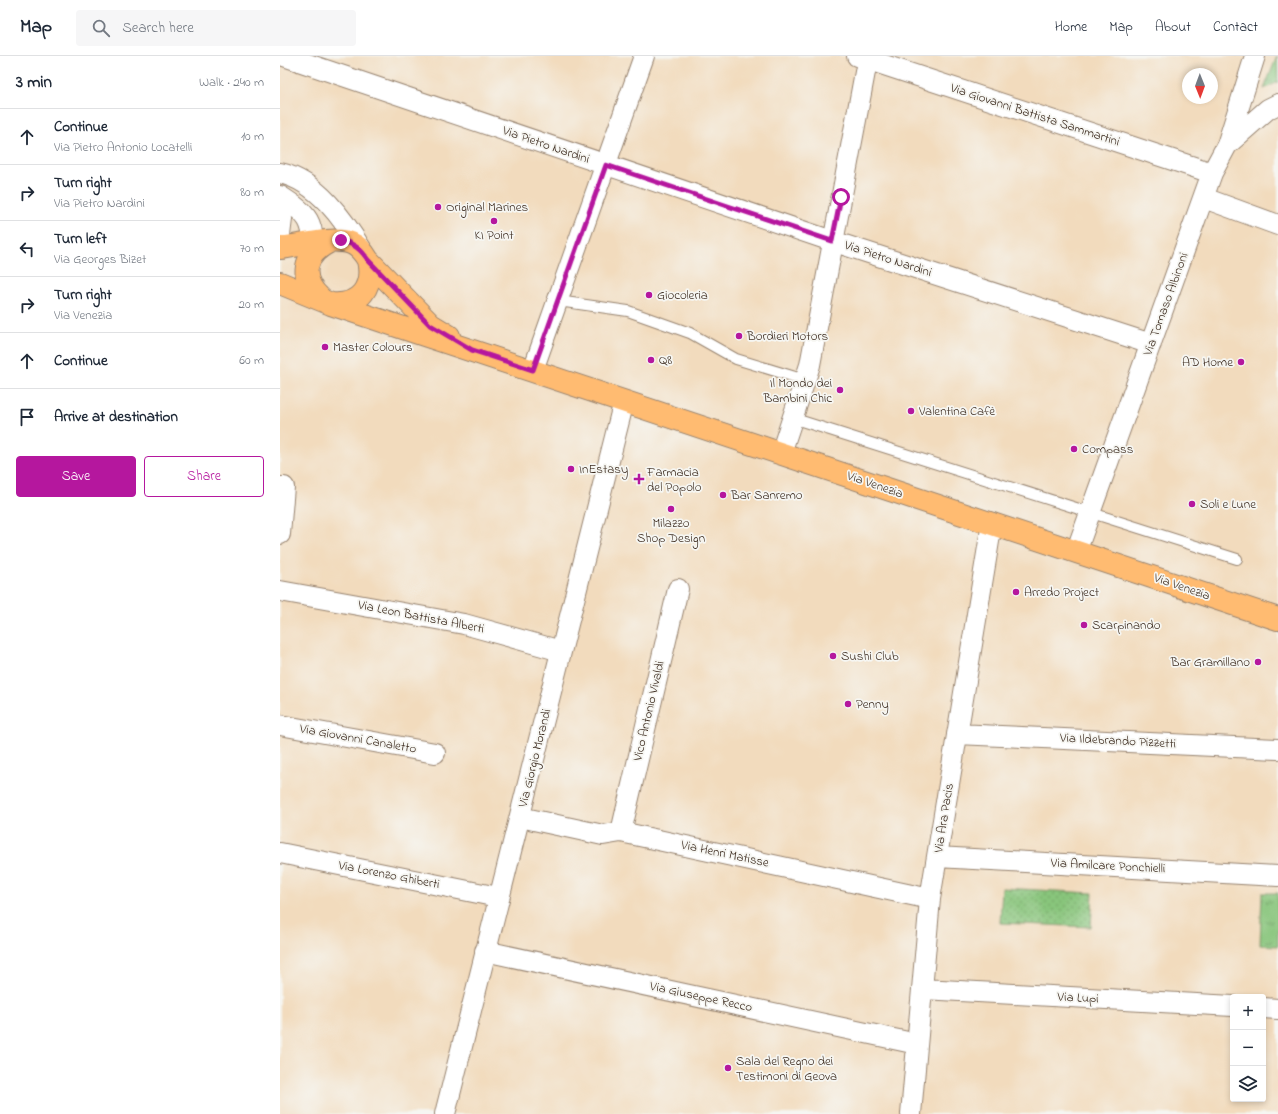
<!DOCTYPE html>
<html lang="en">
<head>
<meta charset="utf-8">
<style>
  body { margin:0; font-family:"Indie Flower",sans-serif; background:#f6f6f7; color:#1f2937 }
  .controls { position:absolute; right:12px; bottom:12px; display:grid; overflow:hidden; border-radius:4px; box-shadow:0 2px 6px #0003 }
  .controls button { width:36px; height:36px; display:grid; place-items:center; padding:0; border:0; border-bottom:1px solid #e0e1e3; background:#fff; color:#1f2937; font:20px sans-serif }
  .compass { position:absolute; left:902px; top:12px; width:36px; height:36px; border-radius:50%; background:#fff; box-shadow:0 2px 6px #0003; rotate:179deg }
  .stop { position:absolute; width:12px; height:12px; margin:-9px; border:3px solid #b5179e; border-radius:50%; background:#fff }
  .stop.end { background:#b5179e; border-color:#fff; box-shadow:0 1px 4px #0008 }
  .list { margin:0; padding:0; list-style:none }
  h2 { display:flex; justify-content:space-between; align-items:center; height:52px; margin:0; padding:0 16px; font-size:17px }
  h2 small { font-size:13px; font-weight:400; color:#747a83 }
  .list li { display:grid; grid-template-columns:26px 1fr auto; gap:12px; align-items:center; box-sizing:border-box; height:56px; padding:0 16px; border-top:1px solid #e0e1e3 }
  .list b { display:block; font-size:15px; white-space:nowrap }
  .list p { margin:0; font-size:13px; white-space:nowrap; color:#747a83 }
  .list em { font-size:13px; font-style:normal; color:#747a83 }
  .actions { display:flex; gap:8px; padding:12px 16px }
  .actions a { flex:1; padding:9px 0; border:1px solid #b5179e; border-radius:4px; text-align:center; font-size:14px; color:#b5179e }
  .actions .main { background:#b5179e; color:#fff }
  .icon { flex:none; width:22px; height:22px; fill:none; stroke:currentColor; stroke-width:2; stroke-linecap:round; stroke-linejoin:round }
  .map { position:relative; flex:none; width:998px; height:1058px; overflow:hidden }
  header { display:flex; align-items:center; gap:24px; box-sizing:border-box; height:56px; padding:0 20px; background:#fff; border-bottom:1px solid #e0e1e3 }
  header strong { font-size:19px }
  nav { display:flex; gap:22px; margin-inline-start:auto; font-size:14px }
  .search { width:280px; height:36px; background:#f6f6f7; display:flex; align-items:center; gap:10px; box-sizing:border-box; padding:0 14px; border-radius:4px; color:#747a83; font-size:15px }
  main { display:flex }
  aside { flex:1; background:#fff }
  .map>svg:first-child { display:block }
  .grass { fill:url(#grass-tufts); stroke:#62784c }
  .park { fill:url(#park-dots); stroke:#62784c }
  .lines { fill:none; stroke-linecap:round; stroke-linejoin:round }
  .service-casing { stroke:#96826e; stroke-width:12 }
  .minor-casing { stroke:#96826e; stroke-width:22 }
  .primary-casing { stroke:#96826e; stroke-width:24 }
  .service { stroke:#fff; stroke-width:10 }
  .minor { stroke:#fff; stroke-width:20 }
  .primary { stroke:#ffbb71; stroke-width:22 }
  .route { stroke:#b5179e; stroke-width:5 }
  .poi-dot { fill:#b5179e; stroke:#f6f6f2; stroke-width:1.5 }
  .labels { text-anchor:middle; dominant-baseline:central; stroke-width:3.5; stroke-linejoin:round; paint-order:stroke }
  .street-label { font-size:13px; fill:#3b2a1e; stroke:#f6f6f2 }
  .poi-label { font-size:13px; fill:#3b2a1e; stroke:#f6f6f2; text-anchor:start }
</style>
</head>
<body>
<header>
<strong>Map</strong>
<div class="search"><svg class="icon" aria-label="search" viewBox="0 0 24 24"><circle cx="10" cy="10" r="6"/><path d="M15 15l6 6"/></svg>Search here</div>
<nav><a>Home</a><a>Map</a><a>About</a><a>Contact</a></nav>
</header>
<main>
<aside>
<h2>3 min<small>Walk · 240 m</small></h2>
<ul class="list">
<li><svg class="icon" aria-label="ahead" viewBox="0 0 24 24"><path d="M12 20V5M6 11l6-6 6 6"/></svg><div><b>Continue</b><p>Via Pietro Antonio Locatelli</p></div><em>10 m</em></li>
<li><svg class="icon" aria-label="right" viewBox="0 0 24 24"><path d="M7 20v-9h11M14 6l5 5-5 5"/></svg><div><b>Turn right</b><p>Via Pietro Nardini</p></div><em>80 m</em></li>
<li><svg class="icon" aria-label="left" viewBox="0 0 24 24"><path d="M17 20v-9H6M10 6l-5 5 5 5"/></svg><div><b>Turn left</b><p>Via Georges Bizet</p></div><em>70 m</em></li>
<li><svg class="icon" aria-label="right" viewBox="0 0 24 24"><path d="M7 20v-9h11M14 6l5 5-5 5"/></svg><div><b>Turn right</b><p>Via Venezia</p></div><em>20 m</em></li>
<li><svg class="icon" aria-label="ahead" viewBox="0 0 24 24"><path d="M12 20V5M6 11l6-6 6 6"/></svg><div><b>Continue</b></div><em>60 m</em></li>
<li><svg class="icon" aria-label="arrive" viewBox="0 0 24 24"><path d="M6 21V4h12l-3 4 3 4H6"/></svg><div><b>Arrive at destination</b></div></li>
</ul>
<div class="actions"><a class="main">Save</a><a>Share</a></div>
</aside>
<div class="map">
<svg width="998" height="1058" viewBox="0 0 998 1058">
  <defs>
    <pattern id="grass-tufts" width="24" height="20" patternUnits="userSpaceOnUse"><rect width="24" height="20" fill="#88c57b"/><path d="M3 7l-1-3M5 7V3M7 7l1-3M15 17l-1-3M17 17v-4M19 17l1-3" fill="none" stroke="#70a064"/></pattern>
    <pattern id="park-dots" width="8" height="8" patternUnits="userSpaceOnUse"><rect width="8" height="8" fill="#88c57b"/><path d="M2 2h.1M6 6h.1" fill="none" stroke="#70a064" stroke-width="1.8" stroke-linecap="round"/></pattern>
  </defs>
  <rect width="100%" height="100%" fill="#f6f6f2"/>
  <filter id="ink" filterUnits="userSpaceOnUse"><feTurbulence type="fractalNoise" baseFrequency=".025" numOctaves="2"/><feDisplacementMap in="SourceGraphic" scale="8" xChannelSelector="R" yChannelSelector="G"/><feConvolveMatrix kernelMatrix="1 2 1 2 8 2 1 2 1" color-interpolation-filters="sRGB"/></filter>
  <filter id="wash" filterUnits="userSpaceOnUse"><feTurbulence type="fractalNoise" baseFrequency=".012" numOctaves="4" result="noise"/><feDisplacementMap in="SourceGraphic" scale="16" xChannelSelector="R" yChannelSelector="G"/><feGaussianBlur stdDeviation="0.9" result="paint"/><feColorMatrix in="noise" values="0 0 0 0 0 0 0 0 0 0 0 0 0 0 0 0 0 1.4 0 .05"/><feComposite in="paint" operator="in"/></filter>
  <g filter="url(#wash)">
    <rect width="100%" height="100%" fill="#f2dbbd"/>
    <path class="grass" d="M997 0 998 26 984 33Z
      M982 837H998V890L980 889Z"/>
    <path class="park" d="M722 832 813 837 811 871 720 867Z"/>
  </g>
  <g filter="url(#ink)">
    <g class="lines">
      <g class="service-casing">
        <path id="service" d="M278 245 348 255 410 277 456 303 525 324
          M512 362 957 503"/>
      </g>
      <g class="minor-casing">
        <path id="minor" d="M4 0 552 185 871 288
          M577 0 932 117
          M947 89 988 53 998 48
          M0 117C37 125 64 164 82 194
          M0 140C27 157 37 167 31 200
          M924 142 998 169
          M0 149 2 163 0 179
          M253 314 364 0
          M501 397 530 309 588 0
          M0 431H4L0 478
          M796 496 932 117 947 89 975 0
          M0 535 184 568 281 595
          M0 669 155 697
          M677 678 998 693
          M240 761 323 779 341 776 650 843
          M341 776 398 533
          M0 797 218 841
          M657 801 998 820
          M205 895 637 988
          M643 933 953 950
          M983 952 998 953
          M165 1058 344 345
          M631 1058 650 843 712 467"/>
      </g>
      <g class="primary-casing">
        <path id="primary" d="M0 192C19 190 53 180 71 187 79 190 84 197 88 204L151 269 169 280
          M0 227 51 248 998 563
          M40 242C19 222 23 199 49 186
          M52 248C80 250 94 231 88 204"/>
      </g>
      <use href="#service" class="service"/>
      <use href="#minor" class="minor"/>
      <use href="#primary" class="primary"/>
    </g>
  </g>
  <g class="lines" filter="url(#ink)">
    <path class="route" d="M61 184C74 188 81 193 88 204L150 269 192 294 253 314 326 109 552 185 561 141"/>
  </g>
  <g class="poi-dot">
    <circle cx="158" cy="151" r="4"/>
    <circle cx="214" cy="165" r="4"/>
    <circle cx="369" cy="239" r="4"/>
    <circle cx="459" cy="280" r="4"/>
    <circle cx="45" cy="291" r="4"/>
    <circle cx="371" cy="304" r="4"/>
    <circle cx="961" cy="306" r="4"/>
    <circle cx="560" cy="334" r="4"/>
    <circle cx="631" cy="355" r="4"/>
    <circle cx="794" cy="393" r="4"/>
    <circle cx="291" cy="413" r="4"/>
    <path d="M357 417h4v4h4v4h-4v4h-4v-4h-4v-4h4z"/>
    <circle cx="443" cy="439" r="4"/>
    <circle cx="912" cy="448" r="4"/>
    <circle cx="391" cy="453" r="4"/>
    <circle cx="736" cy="536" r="4"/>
    <circle cx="804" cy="569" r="4"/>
    <circle cx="553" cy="600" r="4"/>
    <circle cx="978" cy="606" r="4"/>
    <circle cx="568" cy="648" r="4"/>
    <circle cx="448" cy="1012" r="4"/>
  </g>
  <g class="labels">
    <g class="street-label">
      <text transform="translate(755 59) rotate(18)">Via Giovanni Battista Sammartini</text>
      <text transform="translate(266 89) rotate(19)">Via Pietro Nardini</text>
      <text transform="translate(608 203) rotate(18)">Via Pietro Nardini</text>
      <text transform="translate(886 248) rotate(-70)">Via Tomaso Albinoni</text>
      <text transform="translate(595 429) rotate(19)">Via Venezia</text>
      <text transform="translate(902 531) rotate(19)">Via Venezia</text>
      <text transform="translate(141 561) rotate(11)">Via Leon Battista Alberti</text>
      <text transform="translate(369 655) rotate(-77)">Vico Antonio Vivaldi</text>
      <text transform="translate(78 683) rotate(10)">Via Giovanni Canaletto</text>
      <text transform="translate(838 685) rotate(3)">Via Ildebrando Pizzetti</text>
      <text transform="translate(255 702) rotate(-76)">Via Giorgio Morandi</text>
      <text transform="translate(664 762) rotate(-81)">Via Ara Pacis</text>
      <text transform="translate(445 798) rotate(12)">Via Henri Matisse</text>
      <text transform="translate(828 810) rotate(3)">Via Amilcare Ponchielli</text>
      <text transform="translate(109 819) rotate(11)">Via Lorenzo Ghiberti</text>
      <text transform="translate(421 941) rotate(12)">Via Giuseppe Recco</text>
      <text transform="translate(798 942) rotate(3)">Via Lupi</text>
    </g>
    <g class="poi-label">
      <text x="166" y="151">Original Marines</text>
      <text x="214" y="179" text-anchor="middle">KI Point</text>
      <text x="377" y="239">Giocoleria</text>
      <text x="467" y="280">Bordieri Motors</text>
      <text x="53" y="291">Master Colours</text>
      <text x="379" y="304">Q8</text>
      <text x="953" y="306" text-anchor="end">AD Home</text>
      <text x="552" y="327" text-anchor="end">Il Mondo dei<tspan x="552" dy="15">Bambini Chic</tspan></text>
      <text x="639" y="355">Valentina Cafè</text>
      <text x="802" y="393">Compass</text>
      <text x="299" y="413">InEstasy</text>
      <text x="367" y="416">Farmacia<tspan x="367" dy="15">del Popolo</tspan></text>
      <text x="451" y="439">Bar Sanremo</text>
      <text x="920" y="448">Soli e Lune</text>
      <text x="391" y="467" text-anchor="middle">Milazzo<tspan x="391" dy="15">Shop Design</tspan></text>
      <text x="744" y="536">Arredo Project</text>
      <text x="812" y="569">Scarpinando</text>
      <text x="561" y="600">Sushi Club</text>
      <text x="970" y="606" text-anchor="end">Bar Gramillano</text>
      <text x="576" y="648">Penny</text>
      <text x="456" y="1005">Sala del Regno dei<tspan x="456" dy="15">Testimoni di Geova</tspan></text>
    </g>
  </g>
</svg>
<div class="controls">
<button>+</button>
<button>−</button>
<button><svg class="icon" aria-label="layers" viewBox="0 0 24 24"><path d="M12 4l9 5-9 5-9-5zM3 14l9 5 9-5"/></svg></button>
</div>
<svg class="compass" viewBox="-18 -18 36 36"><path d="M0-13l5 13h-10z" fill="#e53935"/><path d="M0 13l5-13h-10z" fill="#747a83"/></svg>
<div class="stop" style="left:561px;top:141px"></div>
<div class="stop end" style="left:61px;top:184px"></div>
</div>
</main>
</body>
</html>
